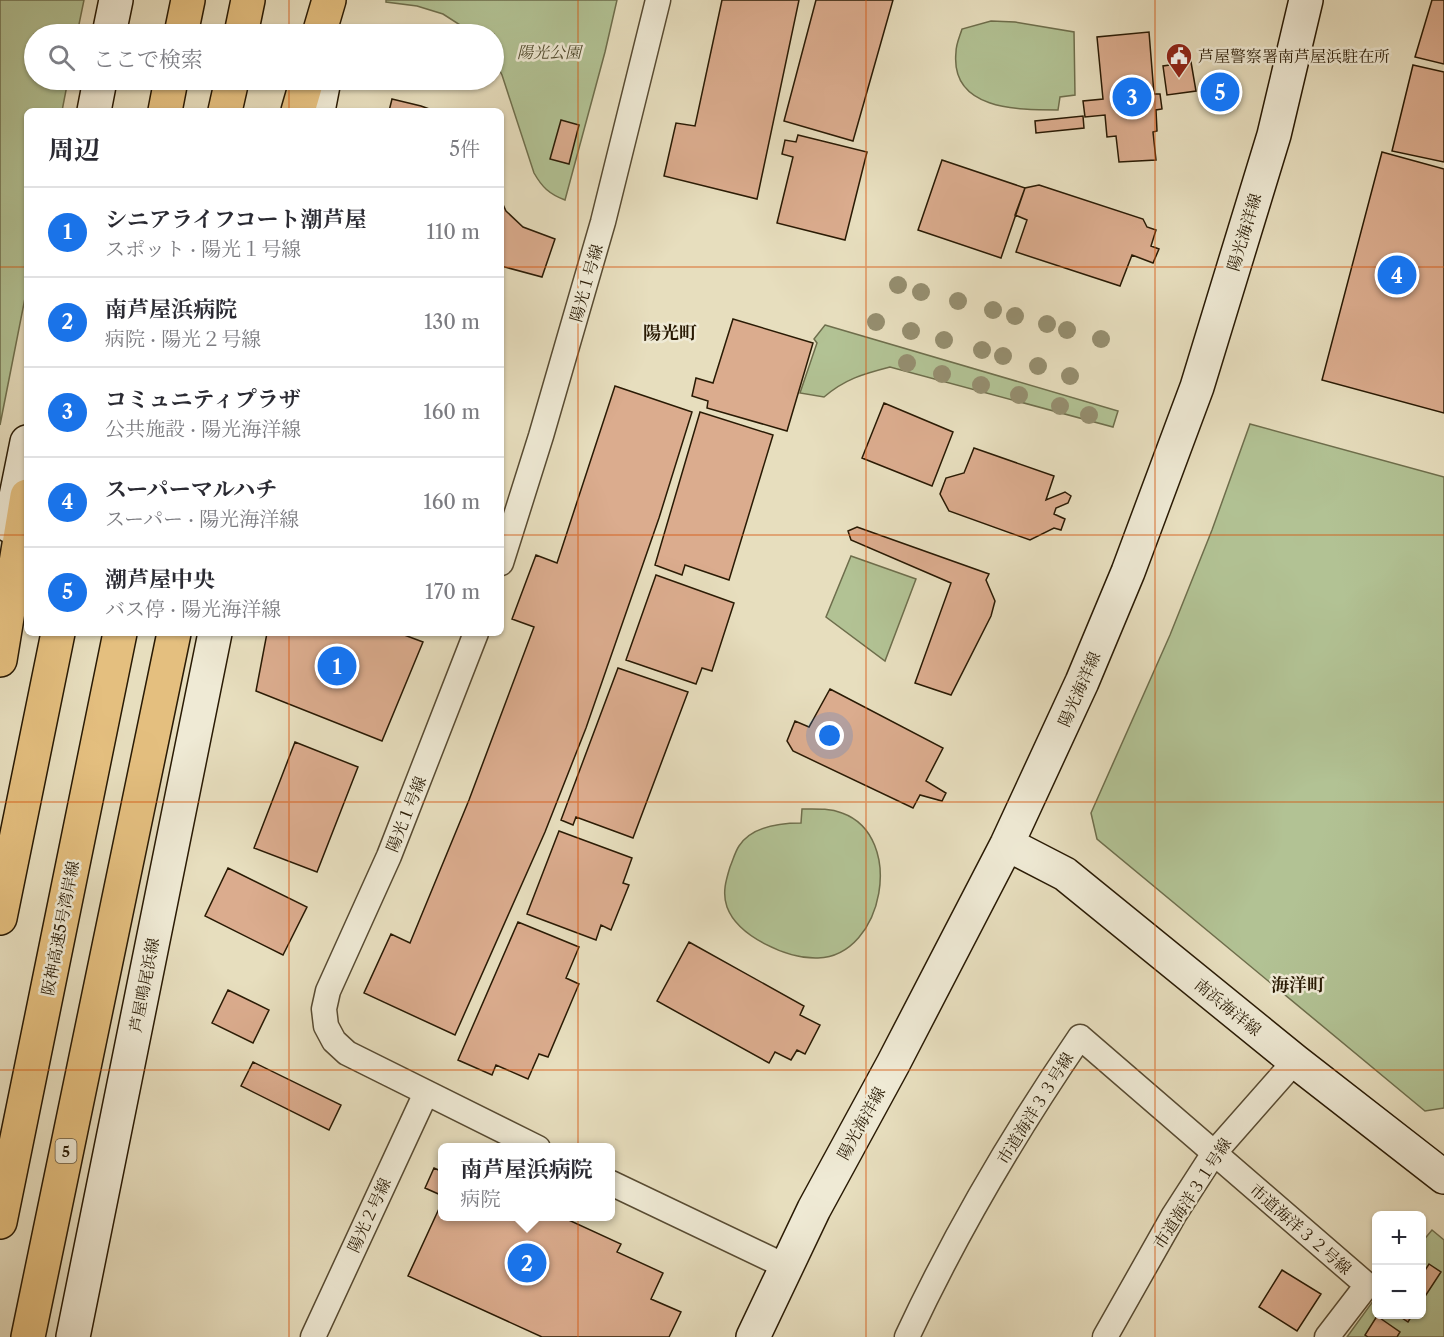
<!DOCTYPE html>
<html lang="ja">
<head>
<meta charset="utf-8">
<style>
  body { margin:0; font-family:"Libre Caslon Text","Noto Serif JP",serif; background:#f7f7f7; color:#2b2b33 }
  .controls { position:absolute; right:18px; bottom:18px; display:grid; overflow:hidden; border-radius:9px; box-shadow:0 2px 4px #0004 }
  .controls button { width:54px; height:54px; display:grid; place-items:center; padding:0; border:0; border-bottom:2px solid #e1e1e2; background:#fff; color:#2b2b33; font:30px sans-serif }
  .you { position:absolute; left:830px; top:736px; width:21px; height:21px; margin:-15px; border:4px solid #fff; border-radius:50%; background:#1a73e8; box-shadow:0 0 0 9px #1a73e833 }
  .badge { display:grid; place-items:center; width:39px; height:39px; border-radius:50%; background:#1a73e8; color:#fff; font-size:20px; font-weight:700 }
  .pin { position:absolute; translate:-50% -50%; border:3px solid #fff; box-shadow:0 2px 6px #0006 }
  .popup { position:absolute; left:438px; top:1143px; width:177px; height:78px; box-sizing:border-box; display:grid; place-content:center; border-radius:9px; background:#fff; filter:drop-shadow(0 2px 4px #0005); font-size:20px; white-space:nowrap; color:#7c7c81 }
  .popup b { font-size:22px; color:#2b2b33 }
  .popup::after { content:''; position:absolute; left:50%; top:100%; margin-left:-12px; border:12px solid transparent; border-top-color:#fff }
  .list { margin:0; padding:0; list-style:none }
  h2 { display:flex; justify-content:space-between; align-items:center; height:78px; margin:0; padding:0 24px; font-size:26px }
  h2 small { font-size:20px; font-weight:400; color:#7c7c81 }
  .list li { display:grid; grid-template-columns:39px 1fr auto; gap:18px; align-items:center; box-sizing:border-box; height:90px; padding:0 24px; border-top:2px solid #e1e1e2 }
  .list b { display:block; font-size:22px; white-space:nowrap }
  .list p { margin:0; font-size:20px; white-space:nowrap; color:#7c7c81 }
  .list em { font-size:20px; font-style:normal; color:#7c7c81 }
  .icon { flex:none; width:33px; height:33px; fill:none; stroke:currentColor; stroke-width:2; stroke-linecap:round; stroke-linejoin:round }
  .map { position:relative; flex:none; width:1444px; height:1337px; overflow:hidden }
  .search { position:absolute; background:#fff; box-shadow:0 2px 4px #0004; left:24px; top:24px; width:480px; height:66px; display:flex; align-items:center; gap:15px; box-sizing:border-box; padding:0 21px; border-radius:33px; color:#7c7c81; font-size:22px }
  .panel { position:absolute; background:#fff; box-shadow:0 2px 4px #0004; left:24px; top:108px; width:480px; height:528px; border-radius:9px }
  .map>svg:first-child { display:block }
  .green { fill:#b2c294; stroke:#6e6e4c; stroke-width:1.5 }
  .building { fill:#dbac8e; stroke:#291a04; stroke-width:1.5 }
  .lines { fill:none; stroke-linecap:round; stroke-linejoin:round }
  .street-casing { stroke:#584b32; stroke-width:27 }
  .secondary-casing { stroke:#291a04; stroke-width:36 }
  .highway-casing { stroke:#291a04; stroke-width:36 }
  .street { stroke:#efead5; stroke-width:24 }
  .secondary { stroke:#efead5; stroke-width:33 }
  .highway { stroke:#e4bf7f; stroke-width:33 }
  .tree { fill:#958e6f }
  .grid { fill:none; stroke:#d5530b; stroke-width:1.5; stroke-opacity:0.55 }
  .labels { text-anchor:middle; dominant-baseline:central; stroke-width:5; stroke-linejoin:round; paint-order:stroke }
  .shield { fill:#efead5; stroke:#645843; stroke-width:1.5 }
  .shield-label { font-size:15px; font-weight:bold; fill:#291a04 }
  .park-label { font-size:16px; font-style:italic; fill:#524c2f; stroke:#efead5 }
  .poi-label { font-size:16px; fill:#291a04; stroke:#efead5; text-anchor:start }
  .street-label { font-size:16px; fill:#291a04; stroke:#efead5 }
  .neighbourhood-label { font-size:18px; font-weight:bold; fill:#291a04; stroke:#efead5 }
</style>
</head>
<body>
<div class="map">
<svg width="1444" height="1337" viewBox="0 0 1444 1337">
  <rect width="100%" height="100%" fill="#e7debe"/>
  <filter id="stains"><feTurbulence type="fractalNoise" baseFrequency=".00333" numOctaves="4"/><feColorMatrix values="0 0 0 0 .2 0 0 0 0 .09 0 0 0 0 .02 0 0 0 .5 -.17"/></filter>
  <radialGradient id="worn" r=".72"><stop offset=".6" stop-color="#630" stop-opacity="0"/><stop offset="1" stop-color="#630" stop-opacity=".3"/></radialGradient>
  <path class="green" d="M0 0H84L77 34H34V80H68L62 111H27V288L0 425Z
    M386 0H617L605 52 565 200C549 194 542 187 534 173L502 75 494 60V34H474L443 14 417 6 386 2Z
    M991 21 1015 22 1074 32 1075 95 1060 97 1058 110C1017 110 950 110 956 52 956 44 960 36 962 29Z
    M825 325 1118 411 1113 427 890 367C863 374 845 379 824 397L800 393 817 343 814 339Z
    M1250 424 1444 477V1108L1425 1111 1097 839 1091 813 1170 635 1212 530Z
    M851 556 916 579 885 661 826 617Z
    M802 809C815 809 829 808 842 813 906 836 884 956 818 958 788 959 738 937 727 907 722 893 726 880 730 867 733 860 735 852 739 846 752 826 780 823 801 823Z
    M1432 1230 1444 1240V1337H1347L1376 1297V1314H1422V1242Z"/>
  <path class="building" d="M722 0H799L757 199 664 176 676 123 695 126Z
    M816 0H893L853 141 784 121Z
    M1432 0H1444V64L1415 57Z
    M1149 32 1154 94H1160L1162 109 1156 110 1157 131 1153 132 1156 160 1119 162 1116 136 1107 137 1105 115 1085 117 1083 101 1103 99 1097 37Z
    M1191 62 1196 91 1167 95 1163 66Z
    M1413 65 1444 72V162L1392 151Z
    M392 99 421 106 435 111H389Z
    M1083 116 1084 128 1036 133 1035 121Z
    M561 120 579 125 569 164 550 159Z
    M798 135 867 152 845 240 777 223 793 157 782 154 785 140 796 142Z
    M1382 152 1444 169V413L1322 380Z
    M942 160 1025 188 1001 258 918 230Z
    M1039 185 1143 219 1147 227 1156 230 1151 246 1159 249 1153 263 1132 255 1120 286 1016 252 1027 220 1015 215 1025 188Z
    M501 200 506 211 523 227 555 239 542 277 501 266Z
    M733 319 813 343 787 431 707 408 708 401 692 396 696 378 713 383Z
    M615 386 692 412 659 518 586 728 545 832 455 1035 364 993 391 934 410 943 469 800 534 627 512 619 536 555 557 563Z
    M884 403 953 432 932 486 862 458Z
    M700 412 773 435 729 580 685 565 682 575 655 565Z
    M974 448 1054 476 1046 500 1065 492 1071 496 1068 503 1056 508 1054 514 1065 519 1061 530 1054 528 1030 540 949 511 940 494 946 478 964 473Z
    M857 527 989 574 986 580 995 601 991 616 951 695 915 683 951 583 851 540 848 531Z
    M656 575 734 603 712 671 702 668 696 684 626 660Z
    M267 633H399L423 642 382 741 256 691Z
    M618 668 688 692 633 838 576 817 573 825 561 820Z
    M830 689 943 748 926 781 946 793 942 801 920 795 913 808 793 751 787 741 795 721 809 727Z
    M295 742 358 767 317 872 254 848Z
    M559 831 632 858 623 883 629 885 611 930 601 925 596 940 527 914Z
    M228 868 307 907 283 955 205 916Z
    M518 922 579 947 566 978 579 984 548 1057 539 1054 528 1079 496 1065 492 1075 458 1060Z
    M689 942 804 1006 800 1015 820 1025 805 1054 797 1050 791 1060 775 1052 769 1063 657 1001Z
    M228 990 269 1010 253 1043 212 1023Z
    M253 1062 341 1105 329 1130 241 1086Z
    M434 1168 443 1172V1196L425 1188Z
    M443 1200V1216H560L621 1244 617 1252 663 1273 651 1299 681 1312 669 1337H542L408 1276Z
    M1429 1264 1441 1272 1422 1301V1275Z
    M1282 1270 1321 1294 1297 1331 1259 1307Z
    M1396 1314H1413L1408 1322Z
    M1377 1316 1400 1332 1397 1337H1368L1365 1335Z"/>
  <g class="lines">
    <g class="street-casing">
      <path id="street" d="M501 563 541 436 603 222 658 0
        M476 633 389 856 328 991 324 1009 326 1026 334 1041 347 1053 538 1148
        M611 1183 785 1266
        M313 1337 426 1093
        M907 1337C956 1232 1015 1132 1080 1037L1367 1285 1327 1337
        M1105 1337 1174 1215 1214 1153 1295 1061"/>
    </g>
    <g class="secondary-casing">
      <path id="secondary" d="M109 34 116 0
        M94 111 100 80
        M318 111 324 80
        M10 526 27 442
        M1007 844 1065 874 1295 1061 1444 1177
        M73 1337 215 633
        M753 1337 814 1209 893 1064 1007 844 1082 682 1128 572 1197 387 1274 135 1306 0"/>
    </g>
    <g class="highway-casing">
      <path id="highway" d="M181 34 188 0
        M241 34 248 0
        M319 34 329 0
        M165 111 171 80
        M225 111 232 80
        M298 111 307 80
        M0 660 27 496
        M0 918 58 633
        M0 1222 120 633
        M28 1337 174 633"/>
    </g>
    <use href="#street" class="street"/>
    <use href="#secondary" class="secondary"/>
    <use href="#highway" class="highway"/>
  </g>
  <g class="tree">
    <circle cx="898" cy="285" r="9"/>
    <circle cx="921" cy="292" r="9"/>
    <circle cx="958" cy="301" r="9"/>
    <circle cx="993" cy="310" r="9"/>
    <circle cx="1015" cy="316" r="9"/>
    <circle cx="876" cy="322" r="9"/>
    <circle cx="1047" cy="324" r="9"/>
    <circle cx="1067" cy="330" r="9"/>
    <circle cx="911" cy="331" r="9"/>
    <circle cx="1101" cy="339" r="9"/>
    <circle cx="944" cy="340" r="9"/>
    <circle cx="982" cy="350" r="9"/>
    <circle cx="1003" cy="356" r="9"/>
    <circle cx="907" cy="363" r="9"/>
    <circle cx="1038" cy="366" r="9"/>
    <circle cx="942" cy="374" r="9"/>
    <circle cx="1070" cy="376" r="9"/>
    <circle cx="981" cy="385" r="9"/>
    <circle cx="1019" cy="395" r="9"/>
    <circle cx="1060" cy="406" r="9"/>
    <circle cx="1089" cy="415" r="9"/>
  </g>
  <path class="grid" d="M289 0V34M578 0V1337M866 0V1337M1155 0V1337M289 80V111M0 267H27M501 267H1444M0 535H27M501 535H1444M289 633V1337M0 802H1444M0 1070H1444"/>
  <defs>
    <g id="civic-pin" transform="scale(1.35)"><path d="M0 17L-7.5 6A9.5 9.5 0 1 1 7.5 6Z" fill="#8f2418" stroke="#efead5"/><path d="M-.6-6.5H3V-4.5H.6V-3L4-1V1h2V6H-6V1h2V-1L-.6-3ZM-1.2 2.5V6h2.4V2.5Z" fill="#fff"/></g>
  </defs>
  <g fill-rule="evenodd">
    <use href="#civic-pin" x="1179" y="56"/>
  </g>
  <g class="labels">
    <rect class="shield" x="55.5" y="1139" width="21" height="24" rx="4.5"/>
    <g class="shield-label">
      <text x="66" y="1151">5</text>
    </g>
    <g class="park-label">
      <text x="549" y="52">陽光公園</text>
    </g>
    <g class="poi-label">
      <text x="1198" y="56">芦屋警察署南芦屋浜駐在所</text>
    </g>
    <g class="street-label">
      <text transform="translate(1244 232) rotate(-73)">陽光海洋線</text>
      <text transform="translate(586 283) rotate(-74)">陽光１号線</text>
      <text transform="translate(1079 689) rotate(-66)">陽光海洋線</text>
      <text transform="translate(406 814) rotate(-68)">陽光１号線</text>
      <text transform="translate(60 928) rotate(-79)">阪神高速5号湾岸線</text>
      <text transform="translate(144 985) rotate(-79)">芦屋鳴尾浜線</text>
      <text transform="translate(1228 1007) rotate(39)">南浜海洋線</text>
      <text transform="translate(1035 1108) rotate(-58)">市道海洋３３号線</text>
      <text transform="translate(861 1123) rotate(-61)">陽光海洋線</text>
      <text transform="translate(1192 1193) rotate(-57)">市道海洋３１号線</text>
      <text transform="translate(369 1215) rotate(-65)">陽光２号線</text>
      <text transform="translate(1301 1229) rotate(41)">市道海洋３２号線</text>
    </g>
    <g class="neighbourhood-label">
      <text x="670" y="333">陽光町</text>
      <text x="1298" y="985">海洋町</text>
    </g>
  </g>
  <rect width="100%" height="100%" filter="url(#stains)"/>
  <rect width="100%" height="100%" fill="url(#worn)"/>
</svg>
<div class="controls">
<button>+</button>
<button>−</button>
</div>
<div class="you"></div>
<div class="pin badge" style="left:337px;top:666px">1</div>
<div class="pin badge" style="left:527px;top:1263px">2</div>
<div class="popup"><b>南芦屋浜病院</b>病院</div>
<div class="pin badge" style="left:1132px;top:97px">3</div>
<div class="pin badge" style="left:1397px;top:275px">4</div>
<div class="pin badge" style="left:1220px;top:92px">5</div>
<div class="search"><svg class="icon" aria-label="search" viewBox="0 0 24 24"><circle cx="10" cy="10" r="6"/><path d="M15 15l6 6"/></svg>ここで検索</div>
<section class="panel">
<h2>周辺<small>5件</small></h2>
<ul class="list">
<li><span class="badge">1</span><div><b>シニアライフコート潮芦屋</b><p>スポット · 陽光１号線</p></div><em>110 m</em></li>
<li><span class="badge">2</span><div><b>南芦屋浜病院</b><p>病院 · 陽光２号線</p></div><em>130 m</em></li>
<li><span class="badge">3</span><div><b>コミュニティプラザ</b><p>公共施設 · 陽光海洋線</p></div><em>160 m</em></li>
<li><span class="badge">4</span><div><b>スーパーマルハチ</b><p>スーパー · 陽光海洋線</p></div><em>160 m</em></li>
<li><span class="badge">5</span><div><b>潮芦屋中央</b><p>バス停 · 陽光海洋線</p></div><em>170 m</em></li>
</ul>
</section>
</div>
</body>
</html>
